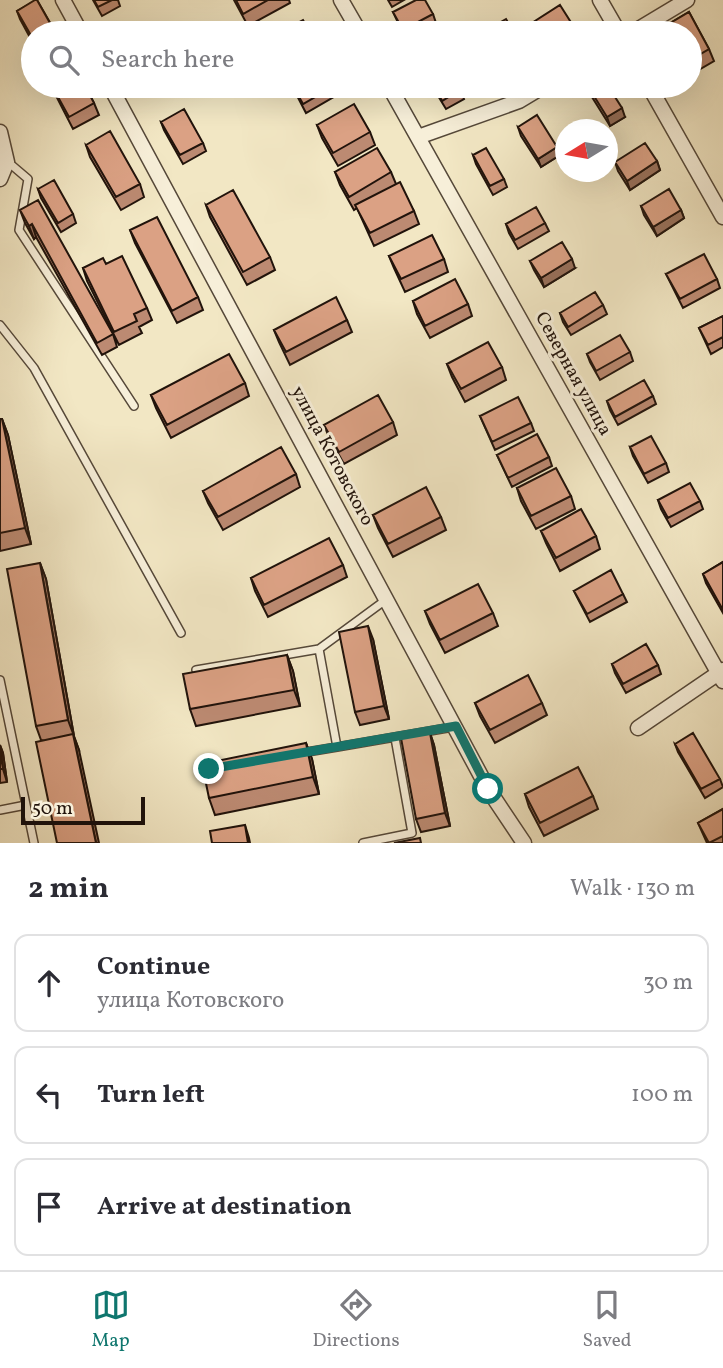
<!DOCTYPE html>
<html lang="en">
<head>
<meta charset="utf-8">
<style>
  body { margin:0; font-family:Vollkorn,serif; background:#f2f2f3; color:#2b2b33 }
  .compass { position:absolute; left:555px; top:119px; width:63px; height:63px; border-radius:50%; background:#fff; box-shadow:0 7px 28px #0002; rotate:259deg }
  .scale { position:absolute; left:21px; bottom:18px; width:124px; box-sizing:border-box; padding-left:7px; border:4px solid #21130b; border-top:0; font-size:19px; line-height:24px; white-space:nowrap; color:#21130b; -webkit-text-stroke:5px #f7efd9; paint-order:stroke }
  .stop { position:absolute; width:21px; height:21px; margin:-16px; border:5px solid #0f766e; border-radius:50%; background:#fff }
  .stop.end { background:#0f766e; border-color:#fff; box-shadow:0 2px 7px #0008 }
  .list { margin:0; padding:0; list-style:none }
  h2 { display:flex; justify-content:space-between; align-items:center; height:91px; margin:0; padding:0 28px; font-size:30px }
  h2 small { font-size:23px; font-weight:400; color:#7c7c81 }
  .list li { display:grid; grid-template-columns:46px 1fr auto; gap:21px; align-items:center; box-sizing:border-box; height:98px; margin:0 14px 14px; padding:0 14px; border:2px solid #e1e1e2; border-radius:14px }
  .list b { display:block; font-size:26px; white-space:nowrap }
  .list p { margin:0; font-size:23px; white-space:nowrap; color:#7c7c81 }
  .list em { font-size:23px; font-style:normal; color:#7c7c81 }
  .icon { flex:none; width:38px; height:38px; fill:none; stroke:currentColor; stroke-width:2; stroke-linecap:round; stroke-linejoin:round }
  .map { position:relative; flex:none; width:723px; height:843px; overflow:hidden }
  .search { position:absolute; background:#fff; box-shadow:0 7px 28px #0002; left:21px; right:21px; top:21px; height:77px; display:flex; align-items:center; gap:18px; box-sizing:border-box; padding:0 24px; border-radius:38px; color:#7c7c81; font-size:26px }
  .sheet { height:427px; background:#fff }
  nav { display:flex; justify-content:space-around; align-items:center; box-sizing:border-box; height:98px; border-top:2px solid #e1e1e2; background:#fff; font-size:19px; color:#7c7c81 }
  nav a { display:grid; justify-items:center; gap:4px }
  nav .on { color:#0f766e }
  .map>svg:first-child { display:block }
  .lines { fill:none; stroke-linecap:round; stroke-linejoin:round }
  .service-casing { stroke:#554839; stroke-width:10 }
  .minor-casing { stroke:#554839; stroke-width:17 }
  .service { stroke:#f7efd9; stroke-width:7 }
  .minor { stroke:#f7efd9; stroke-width:14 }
  .wall { fill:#bc8a72; stroke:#21130b; stroke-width:2 }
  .shaded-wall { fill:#99715c; stroke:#21130b; stroke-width:2 }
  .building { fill:#dba184; stroke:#21130b; stroke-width:2 }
  .route { stroke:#0f766e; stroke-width:9 }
  .labels { text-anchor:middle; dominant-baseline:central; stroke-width:6; stroke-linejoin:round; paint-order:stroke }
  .street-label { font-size:19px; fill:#21130b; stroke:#f7efd9 }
</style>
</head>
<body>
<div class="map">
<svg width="723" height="843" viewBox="0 0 723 843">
  <rect width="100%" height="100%" fill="#f2e7c4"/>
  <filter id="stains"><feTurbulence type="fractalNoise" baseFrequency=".00286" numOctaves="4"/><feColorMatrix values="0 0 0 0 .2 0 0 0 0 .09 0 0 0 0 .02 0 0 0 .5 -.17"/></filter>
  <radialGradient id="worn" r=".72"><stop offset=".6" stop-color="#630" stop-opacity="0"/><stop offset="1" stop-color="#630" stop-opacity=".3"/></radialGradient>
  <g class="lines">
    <g class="service-casing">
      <path id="service" d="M8 162 28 179 19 230 134 406
        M0 325 34 368 181 633
        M196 670 319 649 387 599
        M0 680 34 843
        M337 747 453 727
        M301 753 337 747 319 649
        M0 810 26 805
        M363 843 412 833 395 738"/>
    </g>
    <g class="minor-casing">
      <path id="minor" d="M63 0 81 33
        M341 0 360 33
        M600 0 619 33
        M632 33 687 0
        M110 86 488 789 524 843
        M389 86 723 681
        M649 86 723 217
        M0 132 7 162 0 179
        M418 137 519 101 544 86
        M638 728 723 670"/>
    </g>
    <use href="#service" class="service"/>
    <use href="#minor" class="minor"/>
  </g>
  <path class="wall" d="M37 0 56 33H33V43L20 19 17 11Z
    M93 0H118L120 6 102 16Z
    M234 0H289L290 3 248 26Z
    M388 0H404L392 7Z
    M393 12 433 14 436 23 417 33H403Z
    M689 12 709 49 714 61 690 75V33H664L662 28Z
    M51 86H85L94 103 99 115 73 129Z
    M292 86H342L344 91 306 113Z
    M432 86H458L464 99 446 109Z
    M589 88 625 117 610 126 592 97Z
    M161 122 203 143 206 151 183 164 164 130Z
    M317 125 370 132 375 145 338 166 322 138Z
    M518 127 560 155 541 167 521 136Z
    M86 145 140 184 144 197 121 210 90 157Z
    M473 155 504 179 507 187 493 195 476 164Z
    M657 161 660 170 630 190 618 171 615 162Z
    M335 172H391L396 184 414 211 419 224 374 246 357 208 354 210 340 185Z
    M38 189 73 214 76 223 61 232 41 198Z
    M206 205 270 257 275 270 247 285 210 217Z
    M641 206 681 210 684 218 657 236 644 215Z
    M20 210 113 334 117 347 102 355 36 237 34 239 25 223Z
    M545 223 549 231 518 249 509 233 506 224Z
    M130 230 198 297 203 310 177 323 135 243Z
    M389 256 444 259 448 272 405 292 394 268Z
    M530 261 575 268 544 287 534 270Z
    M106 264 147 308 152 320 139 327 142 333 119 345 87 281 83 268Z
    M666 274 717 279 720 288 683 308Z
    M413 301 468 304 472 316 430 338 417 314Z
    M603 305 607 314 571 335 563 322 560 313Z
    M723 316V347L711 354 699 328Z
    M347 320 352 332 290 365 279 342 274 330Z
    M630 352 633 361 600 380 590 362 587 354Z
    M447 364 502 367 506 380 465 402 452 377Z
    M245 383 249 396 171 438 156 408 151 395Z
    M653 396 656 404 618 425 610 410 607 401Z
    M480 416 531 423 534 431 495 450Z
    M0 419H2L8 435 31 544 0 551Z
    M393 422 397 435 344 464 329 437 324 425Z
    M630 447 666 463 669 472 648 483 633 456Z
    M497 455 549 457 552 466 512 487Z
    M296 474 300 487 223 530 208 503 203 491Z
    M517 488 571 496 575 509 536 529 521 501Z
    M658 500 700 501 703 509 671 527 661 509Z
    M373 515 441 517 446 530 393 557 378 528Z
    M541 531 596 536 600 549 560 571 546 543Z
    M723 562V613L706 583 703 574Z
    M40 563 46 579 74 736 79 750 41 740 36 726Z
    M343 565 347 577 268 617 255 591 251 578Z
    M574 591 623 594 627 602 590 622 578 599Z
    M425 611 493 613 498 626 445 653 430 624Z
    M373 639 389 719 360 725 355 712Z
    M287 655 293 671 300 706 196 726 190 709Z
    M612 664 658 665 661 674 626 693 615 673Z
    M475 703H542L547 715 495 743 480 716Z
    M430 733 434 745 450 826 421 832 416 819Z
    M306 743 312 759 319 794 215 815 209 798Z
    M675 744 720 779 723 787 705 798 678 752Z
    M0 745 3 753 7 782 0 783Z
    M525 794 593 796 598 809 544 836 529 807Z
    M723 809V843H707L698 823Z"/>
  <path class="shaded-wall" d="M572 24 575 33H558Z
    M142 86H152L144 91Z
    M622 108 625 117 610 126 607 117Z
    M557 147 560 155 541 167 538 159Z
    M657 161 660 170 630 190 627 181Z
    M681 210 684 218 657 236 653 227Z
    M32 224 36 237 34 239 29 226Z
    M572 259 575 268 544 287 541 278Z
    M2 419 8 435 31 544 25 528Z
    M40 563 46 579 74 736 68 720Z
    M368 626 373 639 389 719 384 706Z
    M287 655 293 671 300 706 294 690Z
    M430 733 434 745 450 826 445 813Z
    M73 734 79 750 99 843H96Z
    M306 743 312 759 319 794 313 777Z
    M0 745 3 753 7 782 3 769Z
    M245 825 249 838 250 843H248Z"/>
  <path class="building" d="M35 0H37L55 32 53 33H33V39L17 11Z
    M94 0H112L98 7Z
    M236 0H268L243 14Z
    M416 0H425L433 14 403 30 393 12Z
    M560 5 572 24 558 33H527L524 28Z
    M689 12 709 49 690 60V33H665L662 28Z
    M506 19 514 33H487L485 31Z
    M303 20 310 33H279Z
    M52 86H85L94 103 69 117Z
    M293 86H334L303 104Z
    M434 86H458L460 90 442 101Z
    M594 86H608L622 108 607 117 589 88Z
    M354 104 370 132 333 153 317 125Z
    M184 109 203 143 180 155 161 122Z
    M537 115 557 147 538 159 518 127Z
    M110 131 140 184 116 197 86 145Z
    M645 143 657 161 627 181 615 162Z
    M377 148 391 172 349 197 335 172Z
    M486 148 504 179 490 186 473 155Z
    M54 180 73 214 58 223 38 189Z
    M400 182 414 211 370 233 355 205Z
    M669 189 681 210 653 227 641 206Z
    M233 190 270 257 243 272 206 205Z
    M38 200 113 334 97 343 32 224 29 226 20 210Z
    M536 207 545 223 515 240 506 224Z
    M157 217 198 297 172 311 130 230Z
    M432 235 444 259 401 279 389 256Z
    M562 242 572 259 541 278 530 261Z
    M704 254 717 279 680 299 666 274Z
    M122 256 147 308 134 314 137 321 114 332 83 268 103 258 106 264Z
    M455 279 468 304 425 326 413 301Z
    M595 292 603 305 568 327 560 313Z
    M336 297 347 320 286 352 274 330Z
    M723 316V337L708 345 699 328Z
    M620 335 630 352 596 371 587 354Z
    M488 342 502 367 461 389 447 364Z
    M229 354 245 383 167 425 151 395Z
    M644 380 653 396 615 417 607 401Z
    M378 395 393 422 339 452 324 425Z
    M518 397 531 423 492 442 480 416Z
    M0 419H2L25 528 0 533Z
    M537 434 549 457 508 478 497 455Z
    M651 436 666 463 644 474 630 447Z
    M281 447 296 474 218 517 203 491Z
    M556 468 571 496 531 516 517 488Z
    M690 483 700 501 668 518 658 500Z
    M426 487 441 517 388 544 373 515Z
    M581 509 596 536 556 558 541 531Z
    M329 538 343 565 264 605 251 578Z
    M723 562V610L703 574Z
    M40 563 68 720 36 726 7 569Z
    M611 570 623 594 587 614 574 591Z
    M478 584 493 613 440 640 425 611Z
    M368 626 384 706 355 712 339 632Z
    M646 644 658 665 623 684 612 664Z
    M287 655 294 690 190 709 183 674Z
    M528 675 542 703 490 730 475 703Z
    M430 733 445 813 416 819 401 738Z
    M693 733 720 779 701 789 675 744Z
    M73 734 96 843H57L36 742Z
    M306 743 313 777 209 798 202 764Z
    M0 752 3 769H0Z
    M578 767 593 796 540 823 525 794Z
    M723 809V836L709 843 698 823Z
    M245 825 248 843H212L210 831Z
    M420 838 421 843H394Z"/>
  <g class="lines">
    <path class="route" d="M209 769 456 726 488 789"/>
  </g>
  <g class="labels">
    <g class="street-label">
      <text transform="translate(573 374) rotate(61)">Северная улица</text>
      <text transform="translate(332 456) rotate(62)">улица Котовского</text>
    </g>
  </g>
  <rect width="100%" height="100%" filter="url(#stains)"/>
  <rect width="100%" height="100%" fill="url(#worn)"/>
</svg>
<svg class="compass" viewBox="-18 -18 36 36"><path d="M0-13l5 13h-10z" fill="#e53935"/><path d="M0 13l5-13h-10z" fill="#7c7c81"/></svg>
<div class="scale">50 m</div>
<div class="stop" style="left:488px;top:789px"></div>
<div class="stop end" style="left:209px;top:769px"></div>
<div class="search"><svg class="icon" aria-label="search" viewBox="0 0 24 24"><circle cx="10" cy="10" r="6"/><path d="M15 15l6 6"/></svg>Search here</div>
</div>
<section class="sheet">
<h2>2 min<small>Walk · 130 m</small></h2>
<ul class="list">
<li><svg class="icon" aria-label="ahead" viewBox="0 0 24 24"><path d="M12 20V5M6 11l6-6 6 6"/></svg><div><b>Continue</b><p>улица Котовского</p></div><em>30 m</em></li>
<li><svg class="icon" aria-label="left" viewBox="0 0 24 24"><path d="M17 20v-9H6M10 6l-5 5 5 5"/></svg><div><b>Turn left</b></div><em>100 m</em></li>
<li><svg class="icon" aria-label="arrive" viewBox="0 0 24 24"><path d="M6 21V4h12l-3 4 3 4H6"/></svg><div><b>Arrive at destination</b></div></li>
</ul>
</section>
<nav>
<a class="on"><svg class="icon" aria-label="map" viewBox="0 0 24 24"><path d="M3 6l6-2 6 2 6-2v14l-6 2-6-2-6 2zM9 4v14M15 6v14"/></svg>Map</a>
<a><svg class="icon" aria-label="directions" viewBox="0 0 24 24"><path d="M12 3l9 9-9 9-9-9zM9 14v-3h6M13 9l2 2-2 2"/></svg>Directions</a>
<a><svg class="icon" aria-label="saved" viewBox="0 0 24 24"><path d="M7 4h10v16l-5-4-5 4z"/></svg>Saved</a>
</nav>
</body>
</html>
